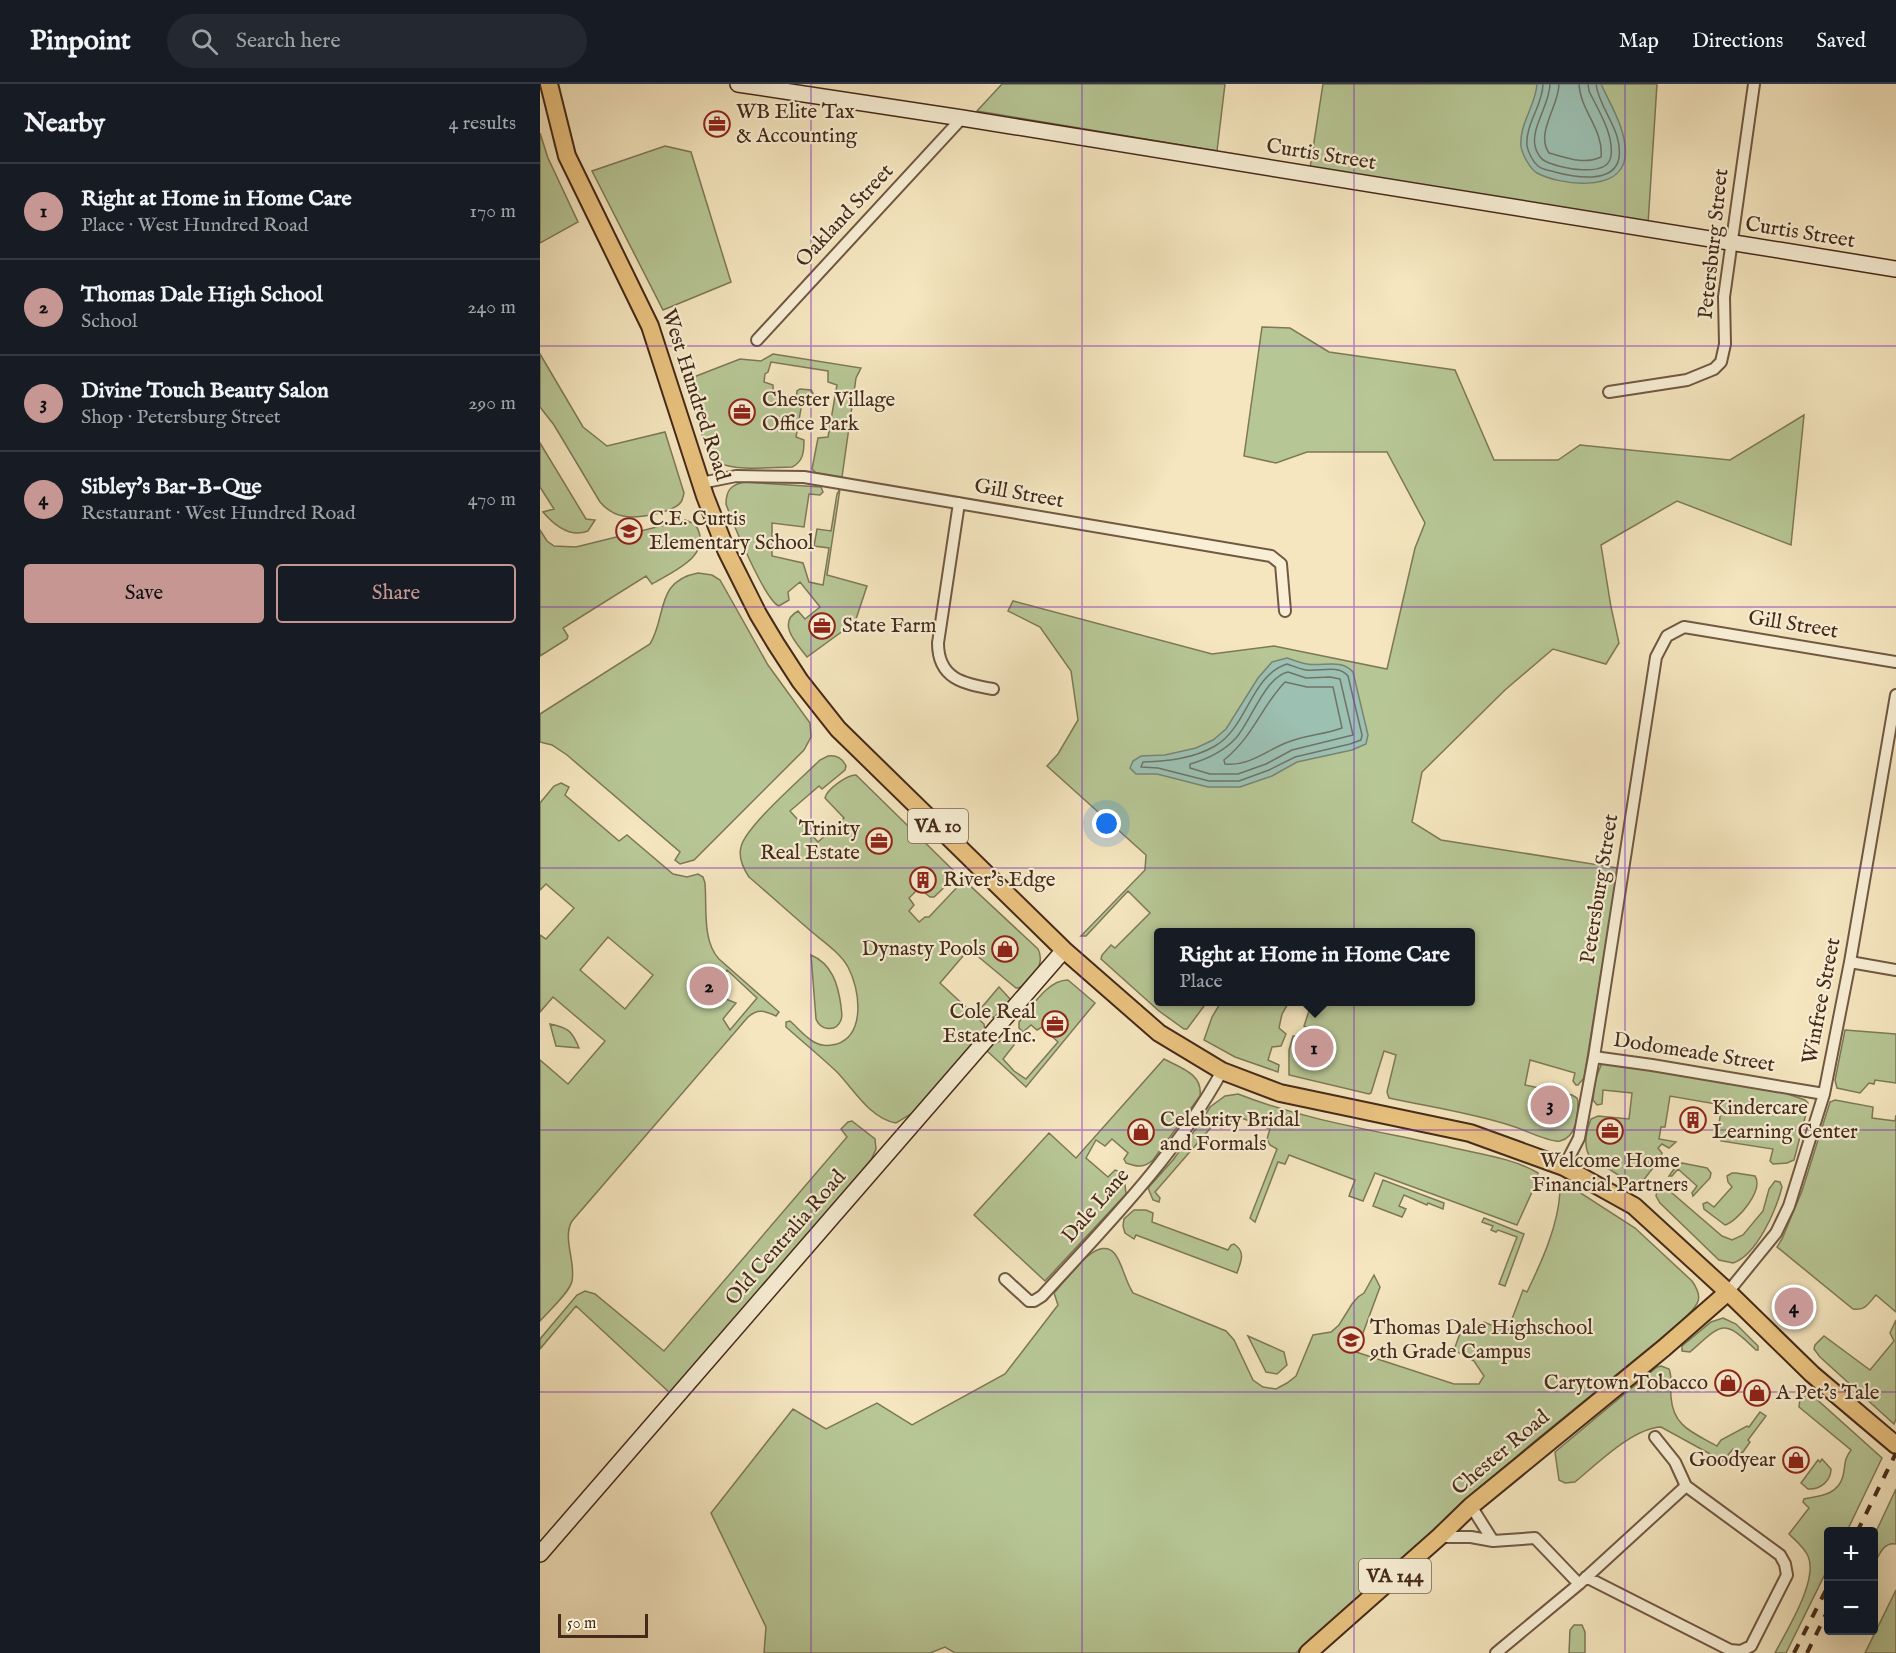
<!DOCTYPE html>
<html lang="en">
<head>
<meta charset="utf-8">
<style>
  body { margin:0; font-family:"IM FELL English",serif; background:#242831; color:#f1f3f6 }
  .controls { position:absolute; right:18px; bottom:18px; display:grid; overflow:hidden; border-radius:6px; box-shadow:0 6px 24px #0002 }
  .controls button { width:54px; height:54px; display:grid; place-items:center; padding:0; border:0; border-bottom:2px solid #363941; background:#171b24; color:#f1f3f6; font:30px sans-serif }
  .scale { position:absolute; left:18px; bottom:15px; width:90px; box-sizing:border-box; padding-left:6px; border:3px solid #45291a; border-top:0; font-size:16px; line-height:21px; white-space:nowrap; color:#45291a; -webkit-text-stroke:4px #f8efd5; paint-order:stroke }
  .you { position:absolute; left:567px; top:740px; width:21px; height:21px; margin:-15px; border:4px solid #fff; border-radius:50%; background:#1a73e8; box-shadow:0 0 0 9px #1a73e833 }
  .badge { display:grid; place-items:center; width:39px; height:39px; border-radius:50%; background:#c59692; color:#111; font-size:20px; font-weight:700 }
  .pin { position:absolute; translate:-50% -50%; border:3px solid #fff; box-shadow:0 2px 6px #0006 }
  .popup { position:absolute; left:614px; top:844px; width:321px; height:78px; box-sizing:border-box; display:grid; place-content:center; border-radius:6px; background:#171b24; filter:drop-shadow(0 2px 4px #0005); font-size:20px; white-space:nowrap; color:#9ea1a6 }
  .popup b { font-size:22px; color:#f1f3f6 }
  .popup::after { content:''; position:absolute; left:50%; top:100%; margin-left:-12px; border:12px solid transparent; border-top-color:#171b24 }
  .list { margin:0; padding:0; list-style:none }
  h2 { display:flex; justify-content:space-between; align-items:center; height:78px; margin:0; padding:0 24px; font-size:26px }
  h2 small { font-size:20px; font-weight:400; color:#9ea1a6 }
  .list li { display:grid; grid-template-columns:39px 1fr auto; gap:18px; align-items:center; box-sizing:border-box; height:96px; padding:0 24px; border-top:2px solid #363941 }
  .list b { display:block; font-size:22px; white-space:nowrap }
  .list p { margin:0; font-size:20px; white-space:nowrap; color:#9ea1a6 }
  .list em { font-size:20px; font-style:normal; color:#9ea1a6 }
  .actions { display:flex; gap:12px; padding:18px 24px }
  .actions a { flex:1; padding:14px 0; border:2px solid #c59692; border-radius:6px; text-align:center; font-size:21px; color:#c59692 }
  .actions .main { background:#c59692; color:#111 }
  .icon { flex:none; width:33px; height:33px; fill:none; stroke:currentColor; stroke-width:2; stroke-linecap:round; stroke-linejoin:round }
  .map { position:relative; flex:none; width:1356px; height:1569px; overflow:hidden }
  header { display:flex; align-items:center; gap:36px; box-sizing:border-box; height:84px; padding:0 30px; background:#171b24; border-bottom:2px solid #363941 }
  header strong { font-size:28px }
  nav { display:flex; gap:33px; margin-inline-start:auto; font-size:21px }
  .search { width:420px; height:54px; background:#242831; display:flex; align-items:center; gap:15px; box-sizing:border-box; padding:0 21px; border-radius:33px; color:#9ea1a6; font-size:22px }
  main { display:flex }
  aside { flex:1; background:#171b24 }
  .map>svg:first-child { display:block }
  .green { fill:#b7c695; stroke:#7e7858; stroke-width:1.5; fill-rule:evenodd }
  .water { fill:#9cc0b2; stroke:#798475; stroke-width:1.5 }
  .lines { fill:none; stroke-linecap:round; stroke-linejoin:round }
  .shore { stroke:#707466; stroke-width:1.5 }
  .street-casing { stroke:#715843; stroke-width:14 }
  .secondary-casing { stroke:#45291a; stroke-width:18 }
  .primary-casing { stroke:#45291a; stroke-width:20 }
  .street { stroke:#f8efd5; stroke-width:10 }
  .secondary { stroke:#f8efd5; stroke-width:15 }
  .primary { stroke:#eac380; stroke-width:16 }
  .rail { stroke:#45291a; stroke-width:4; stroke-dasharray:10 10; stroke-linecap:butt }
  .grid { fill:none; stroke:#7b2cbf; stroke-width:1.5; stroke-opacity:0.55 }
  .labels { text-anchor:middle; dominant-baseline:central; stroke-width:4.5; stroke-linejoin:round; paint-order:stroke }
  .shield { fill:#f8efd5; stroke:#7b6452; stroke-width:1.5 }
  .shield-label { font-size:20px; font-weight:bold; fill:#45291a }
  .poi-label { font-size:21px; fill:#45291a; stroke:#f8efd5; text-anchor:start }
  .street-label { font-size:21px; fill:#45291a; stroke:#f8efd5 }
</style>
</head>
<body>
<header>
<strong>Pinpoint</strong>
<div class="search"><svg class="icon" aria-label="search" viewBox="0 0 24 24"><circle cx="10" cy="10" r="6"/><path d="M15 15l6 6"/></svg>Search here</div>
<nav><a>Map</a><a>Directions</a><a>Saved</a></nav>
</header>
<main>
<aside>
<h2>Nearby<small>4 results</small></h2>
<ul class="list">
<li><span class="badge">1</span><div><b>Right at Home in Home Care</b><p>Place · West Hundred Road</p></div><em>170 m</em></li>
<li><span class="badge">2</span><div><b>Thomas Dale High School</b><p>School</p></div><em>240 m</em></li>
<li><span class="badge">3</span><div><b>Divine Touch Beauty Salon</b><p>Shop · Petersburg Street</p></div><em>290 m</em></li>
<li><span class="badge">4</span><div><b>Sibley's Bar-B-Que</b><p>Restaurant · West Hundred Road</p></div><em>470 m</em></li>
</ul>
<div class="actions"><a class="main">Save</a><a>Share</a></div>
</aside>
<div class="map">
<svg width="1356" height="1569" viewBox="0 0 1356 1569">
  <rect width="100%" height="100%" fill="#f5e6bf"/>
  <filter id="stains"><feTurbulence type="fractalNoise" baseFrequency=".00333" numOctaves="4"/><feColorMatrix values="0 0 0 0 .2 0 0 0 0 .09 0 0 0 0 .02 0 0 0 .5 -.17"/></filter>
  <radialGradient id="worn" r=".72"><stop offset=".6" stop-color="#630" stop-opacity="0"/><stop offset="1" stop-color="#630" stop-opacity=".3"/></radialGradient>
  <path class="green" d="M462 0H685L677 67 437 27Z
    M783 0H1117L1108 140 770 84Z
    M0 49 8 74 38 138 0 159Z
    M125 62 151 68 191 198 123 226 52 87Z
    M722 243 750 244 789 268 915 286 954 376H1018L1040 361 1190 376 1264 331 1251 461 1137 417 1061 461 1071 523 1079 559 1066 580 1013 565 965 606 882 688 872 738 901 756 1078 784 1044 994 1038 1001H1036L1033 997 1035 989 990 976 985 1001 1032 1011 1037 1014 1038 1017C1038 1031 1037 1053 1020 1057 1010 1059 983 1045 972 1042 932 1029 890 1023 849 1014L847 1008 856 971 844 967 831 1009 829 1010 749 991V966L753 952 767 953 770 945 764 942 772 918H930V848H618V918H667L647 945H644L619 927 561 875 562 871 571 861 575 864 610 829 588 807 546 852H541L605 786 606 771 507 682 518 670 538 636 531 587 500 543 468 527 473 517 672 570 734 562 847 585 875 464 885 439 847 368H767L736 379 704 372Z
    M0 270 43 343 67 362 125 348 144 409C143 412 143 415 141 418 133 429 96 435 83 432 73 430 66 425 60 418L14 341 0 323Z
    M233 270 321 284 316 294 302 393 276 389 272 385 278 354 288 353 297 301 288 298V287L231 278 228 288 225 290 224 298 233 301V310L256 314 257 307 260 305 271 306 273 309 271 313H263L256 353 264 356C264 368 263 378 252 383 229 383 183 390 168 371L146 296 200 275 221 277Z
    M0 359 46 435 55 436 48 447C30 454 14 441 3 428L14 425 0 403Z
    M204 398 281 403 283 408 280 411 269 410 264 443 232 439V472L263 479 269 498 283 501 289 464 274 462 277 445 291 447 297 410 300 405 287 491 327 502 315 538 267 573C257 560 236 539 258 527L265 535 280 523 260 498 248 508 249 516 239 522C225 517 192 437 186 420 186 406 191 401 204 398Z
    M145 436 155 440C175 471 134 487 112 500L106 492 23 544 28 552 27 555 0 572V446L7 457 14 462 36 463Z
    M158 489 172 491 180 496 228 581 270 639 271 653 264 666 154 776 140 780 135 776 140 768 27 671 12 661 0 658V630L110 560C127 532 115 497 158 489Z
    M288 672C297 671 302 674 306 682L305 686 282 705 279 702 250 727 278 758 304 734 285 714C287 705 307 691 316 691L416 789 415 793 394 813H390L379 804 369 814 374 821 369 827 379 838 385 833H389L421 799 425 797 498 865C506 879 492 904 476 904L429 865 400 899 444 940 445 947 371 1030 356 1039C330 1035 313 1004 296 987 280 972 263 958 246 943V938L250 937C258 944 265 953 274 958 281 962 290 962 297 960 326 950 320 905 308 883 300 869 284 858 272 848 251 830 230 811 209 793 203 784 198 774 201 763 205 743 263 693 280 676Z
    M21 699 29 703 25 711 79 757 87 751 133 790 147 793 158 790 163 793 165 799C167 823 162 857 179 875L239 928 236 932C225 927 218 924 208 933L32 1137C22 1154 36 1178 32 1197 30 1208 8 1228 0 1237V976L28 1000 65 957 13 913 0 928V851L6 855 34 824 6 800 0 806V719L14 702ZM68 853 113 891 85 925 40 886ZM187 886 217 914 190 946 183 935 196 919 181 913 168 902 173 901Z
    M271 871C292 880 298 900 301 922 301 926 303 931 301 936 296 949 280 946 276 935Z
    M528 896 555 919 486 1003 446 966C452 958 465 954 474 958V961L463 975 474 987 486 995 518 958 502 943 497 946 491 941 483 948 479 944V938C492 923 507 896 528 896Z
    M459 903 471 916 457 933H451L442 923Z
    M681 918H749L742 930 739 944 746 950 741 962 732 963 728 976 739 981 738 988 695 973 664 956 672 933Z
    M10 940C29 944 32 947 39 964L16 962Z
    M1305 946 1356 950V999L1335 996 1334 1000 1329 999 1320 1009 1297 1004 1295 996Z
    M624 975C641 984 663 990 660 1012L613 1076C604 1084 597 1083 586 1079L584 1075 588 1069 572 1055 565 1062 556 1056 546 1074 568 1093 575 1086 578 1087 585 1101 586 1110 505 1197 434 1131 509 1049 536 1074Z
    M1071 978 1233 1005 1265 1016 1268 1019 1267 1026 1254 1076 1247 1079 1233 1080 1230 1077 1233 1065 1181 1057 1182 1053 1177 1052 1182 1021 1130 1012 1125 1043H1121L1119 1055 1136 1058 1129 1064 1122 1060 1118 1064 1122 1069 1119 1076 1099 1102 1094 1101 1050 1073C1043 1062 1046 1046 1051 1035L1058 1032 1089 1035 1092 1009 1063 1006 1062 1020 1057 1021 1053 1016 1055 996 1062 979Z
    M698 1010C767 1037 839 1047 910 1063 939 1070 973 1074 998 1089L997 1097 977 1141 835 1089 823 1117 809 1112 815 1096 749 1071 745 1080 738 1078 715 1138 710 1134 737 1065 730 1061 727 1055 730 1045 694 1031 690 1041 681 1044 674 1040 615 1108 620 1114 619 1118 613 1116 608 1104 633 1076 663 1035 670 1023 685 1012Z
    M1295 1016 1333 1023 1332 1034 1355 1037 1356 1031V1228L1336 1211C1328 1220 1325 1227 1313 1225L1237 1163 1242 1155 1262 1107 1290 1018Z
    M312 1037 335 1055 336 1065 331 1076 131 1310 36 1222 0 1265V1255L37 1211 45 1207 55 1210 124 1267 307 1053 301 1045 308 1038Z
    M1142 1079 1167 1084 1171 1089 1170 1094 1153 1112 1152 1109 1157 1102 1138 1085 1132 1092H1129L1136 1082Z
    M1196 1089 1215 1092C1224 1106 1198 1137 1185 1141L1164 1125 1163 1120 1167 1118 1174 1123 1192 1103 1188 1098 1187 1092 1192 1089Z
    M843 1096 904 1119 903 1125 888 1119 887 1121 864 1111 859 1122 866 1125 862 1133 833 1122Z
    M1235 1097 1240 1098 1242 1103C1236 1126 1217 1171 1193 1179L1179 1176 1120 1119 1116 1112 1118 1103H1125L1182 1152 1192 1156 1203 1151 1223 1127 1229 1105Z
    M1023 1104 1036 1106 1095 1144 1152 1197C1166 1217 1156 1222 1141 1238L991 1360 756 1569H415L405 1563 390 1569H224L226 1543 171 1429 253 1325 286 1345 337 1319 372 1341 465 1290 518 1221 514 1209C525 1197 558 1148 575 1170 583 1181 585 1197 593 1209L686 1247 694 1256 713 1296 723 1303 736 1305 747 1299 756 1292 773 1251 791 1248 799 1241 812 1220 818 1213 824 1209 834 1191 840 1203 816 1268 914 1300H939L944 1292 934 1277 914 1266 923 1241 940 1248 944 1238 967 1248 983 1206 987 1208C1002 1177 1018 1142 1020 1108Z
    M594 1126H606L613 1129 612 1138 688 1166 691 1161 694 1160C706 1168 701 1177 697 1189L596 1151 594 1155 585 1149 583 1142 584 1135Z
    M944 1134 984 1150 965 1202 959 1200 977 1153 958 1146 956 1148 951 1146 953 1142 942 1138Z
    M1183 1234 1196 1240 1218 1262V1266H1216C1183 1234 1183 1239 1150 1268L1142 1267V1262L1171 1238Z
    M1356 1236V1335L1354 1340 1280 1273 1274 1265 1275 1261 1284 1252 1330 1286 1354 1257 1350 1249Z
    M708 1252 744 1268 747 1281 737 1290 726 1288Z
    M1121 1282 1129 1285C1133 1295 1130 1303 1131 1313 1133 1343 1154 1349 1177 1362L1181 1356 1207 1342 1209 1343 1220 1328 1226 1332 1208 1356 1210 1358 1203 1368 1199 1369 1193 1365 1183 1377 1121 1343C1093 1344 1057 1380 1035 1398L1025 1399 1019 1396 1015 1368 1117 1283Z
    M1268 1311 1273 1312 1342 1374 1307 1447 1288 1448V1484L1246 1569H1235C1246 1547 1279 1496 1268 1472 1264 1463 1256 1457 1249 1450L1269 1424 1263 1418 1264 1415C1280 1412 1298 1411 1303 1392 1306 1380 1303 1377 1311 1366L1259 1323 1260 1315Z
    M1282 1375 1291 1385C1291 1397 1280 1406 1268 1405L1261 1399 1278 1376 1280 1378Z
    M1356 1405V1460C1343 1458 1339 1471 1334 1481V1452Z
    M1356 1506V1569H1325Z
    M1034 1541H1042L1045 1548V1569H1029L1030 1546Z"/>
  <path class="water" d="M997 0H1061C1071 22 1088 48 1085 74 1080 109 1019 101 997 89 990 85 982 70 981 62 979 40 996 21 997 0Z
    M747 574C754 576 760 579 767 580 783 583 801 574 813 588L828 651 826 660 812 666 757 678 732 692 700 703H668L617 690H596L590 684 593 677 601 672 625 671 656 664 673 656 686 645 718 594 732 578Z"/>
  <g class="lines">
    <path class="shore" d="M1003 0C1003 21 985 40 987 62 988 68 993 78 998 82 1002 86 1009 86 1015 88 1033 93 1074 101 1079 74 1083 46 1059 25 1056 0
      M1010 0C1010 20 991 43 995 62 996 67 1000 75 1005 77 1018 84 1068 95 1071 72 1074 50 1058 26 1049 7L1048 0
      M1019 0C1019 22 995 49 1009 69 1027 74 1044 81 1061 73 1064 46 1040 26 1039 0
      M747 580C753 582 760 585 766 586 779 588 798 580 808 592L822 651 821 656 810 660 755 673 729 686 699 697H669L618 684 601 683 603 678C627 677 653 675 675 662 707 644 711 591 747 580Z
      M748 588 766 594 790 593 800 595 813 651 752 666 726 680 698 690H670L650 684V680C668 675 683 668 696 654 711 637 725 593 748 588Z
      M745 598 767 603H793L802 644C786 650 768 651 751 657 729 664 710 683 685 680L684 676C713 653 721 623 745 598Z"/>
    <g class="street-casing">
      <path id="street" d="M217 256 422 34
        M1069 308 1147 296 1174 285 1181 278 1185 260 1184 213 1214 0
        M161 399 196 392 264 393 731 472 741 480 745 527
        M419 419 398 559C398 595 424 600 453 605
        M1310 878 1356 886
        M1054 973 1112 981 1284 1010
        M1024 1083 1039 1054 1054 973 1116 573 1127 552 1144 543 1356 578
        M465 1195 489 1217H494L502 1212C566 1142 637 1070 682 987
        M1188 1208 1236 1149 1249 1122 1284 1010 1310 878 1356 611
        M1115 1353 1135 1378 1146 1402
        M931 1422 953 1457
        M899 1453H931L953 1457 995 1454 1039 1500 1146 1402 1240 1471 1245 1480 1247 1491 1211 1562 1201 1567 1190 1566 1046 1493
        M956 1569 1039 1500"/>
    </g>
    <g class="secondary-casing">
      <path id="secondary" d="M198 0 422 34 1356 185
        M0 1470 524 866"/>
    </g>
    <g class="primary-casing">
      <path id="primary" d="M9 0 27 72 110 242 165 412 186 466 218 530 236 560 260 597 298 645 524 866 619 949 682 987 740 1009 930 1049 1024 1083 1094 1122 1188 1208 1272 1290 1356 1361
        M768 1569 899 1453 931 1422 1124 1264 1188 1208"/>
    </g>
    <use href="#street" class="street"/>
    <use href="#secondary" class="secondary"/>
    <use href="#primary" class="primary"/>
    <path class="rail" d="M1317 1448 1356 1369
      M1254 1569 1288 1502
      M1267 1569 1288 1526"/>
  </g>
  <path class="grid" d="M271 0V1569M542 0V1569M814 0V1569M1085 0V1569M0 262H1356M0 523H1356M0 784H1356M0 1046H1356M0 1308H1356"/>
  <defs>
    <g id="office-ring" transform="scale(1.35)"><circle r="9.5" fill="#f8efd5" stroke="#8f2418" stroke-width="1.5"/><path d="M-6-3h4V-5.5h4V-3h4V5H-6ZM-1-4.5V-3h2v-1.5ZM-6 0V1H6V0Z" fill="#8f2418"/></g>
    <g id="school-ring" transform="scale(1.35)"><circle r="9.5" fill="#f8efd5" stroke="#8f2418" stroke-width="1.5"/><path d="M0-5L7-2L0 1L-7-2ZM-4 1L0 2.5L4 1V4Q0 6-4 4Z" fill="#8f2418"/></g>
    <g id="building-ring" transform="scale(1.35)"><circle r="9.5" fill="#f8efd5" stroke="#8f2418" stroke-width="1.5"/><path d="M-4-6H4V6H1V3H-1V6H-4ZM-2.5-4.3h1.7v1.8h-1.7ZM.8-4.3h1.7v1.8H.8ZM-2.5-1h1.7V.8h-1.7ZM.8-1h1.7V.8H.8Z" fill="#8f2418"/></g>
    <g id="shop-ring" transform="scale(1.35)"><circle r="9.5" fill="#f8efd5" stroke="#8f2418" stroke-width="1.5"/><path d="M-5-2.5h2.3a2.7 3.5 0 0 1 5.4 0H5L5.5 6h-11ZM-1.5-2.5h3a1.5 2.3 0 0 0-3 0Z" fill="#8f2418"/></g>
  </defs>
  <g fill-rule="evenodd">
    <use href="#office-ring" x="177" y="40"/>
    <use href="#office-ring" x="202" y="328"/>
    <use href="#school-ring" x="89" y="447"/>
    <use href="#office-ring" x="282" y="542"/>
    <use href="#office-ring" x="339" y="757"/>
    <use href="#building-ring" x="383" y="796"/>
    <use href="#shop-ring" x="465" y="865"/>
    <use href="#office-ring" x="515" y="940"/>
    <use href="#building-ring" x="1153" y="1036"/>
    <use href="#office-ring" x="1070" y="1047"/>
    <use href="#shop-ring" x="601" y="1048"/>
    <use href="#school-ring" x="811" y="1256"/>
    <use href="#shop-ring" x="1188" y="1299"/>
    <use href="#shop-ring" x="1217" y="1309"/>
    <use href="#shop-ring" x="1256" y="1376"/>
  </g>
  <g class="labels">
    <g class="shield">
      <rect x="368" y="725" width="60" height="34" rx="4.5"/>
      <rect x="819" y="1475" width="72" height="34" rx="4.5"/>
    </g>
    <g class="shield-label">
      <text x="398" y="742">VA 10</text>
      <text x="855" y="1492">VA 144</text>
    </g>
    <g class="poi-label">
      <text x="196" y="28">WB Elite Tax<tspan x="196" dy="24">&amp; Accounting</tspan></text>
      <text x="222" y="316">Chester Village<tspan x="222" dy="24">Office Park</tspan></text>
      <text x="109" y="435">C.E. Curtis<tspan x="109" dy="24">Elementary School</tspan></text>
      <text x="302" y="542">State Farm</text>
      <text x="320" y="745" text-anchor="end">Trinity<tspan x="320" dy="24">Real Estate</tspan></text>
      <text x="403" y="796">River's Edge</text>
      <text x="446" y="865" text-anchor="end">Dynasty Pools</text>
      <text x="496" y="928" text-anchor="end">Cole Real<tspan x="496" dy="24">Estate Inc.</tspan></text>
      <text x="1172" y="1024">Kindercare<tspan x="1172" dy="24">Learning Center</tspan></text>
      <text x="620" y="1036">Celebrity Bridal<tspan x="620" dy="24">and Formals</tspan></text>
      <text x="1070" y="1077" text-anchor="middle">Welcome Home<tspan x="1070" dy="24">Financial Partners</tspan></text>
      <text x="830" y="1244">Thomas Dale Highschool<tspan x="830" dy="24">9th Grade Campus</tspan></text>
      <text x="1168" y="1299" text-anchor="end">Carytown Tobacco</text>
      <text x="1236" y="1309">A Pet’s Tale</text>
      <text x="1236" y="1376" text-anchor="end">Goodyear</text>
    </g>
    <g class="street-label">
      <text transform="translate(781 71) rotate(9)">Curtis Street</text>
      <text transform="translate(305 132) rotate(-47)">Oakland Street</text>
      <text transform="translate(1260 149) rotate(9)">Curtis Street</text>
      <text transform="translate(1174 160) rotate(-84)">Petersburg Street</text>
      <text transform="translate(155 311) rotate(72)">West Hundred Road</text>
      <text transform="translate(479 410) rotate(10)">Gill Street</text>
      <text transform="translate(1253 541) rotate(9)">Gill Street</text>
      <text transform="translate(1060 805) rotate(-81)">Petersburg Street</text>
      <text transform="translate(1282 917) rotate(-79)">Winfree Street</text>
      <text transform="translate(1154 969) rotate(9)">Dodomeade Street</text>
      <text transform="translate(556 1122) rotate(-49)">Dale Lane</text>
      <text transform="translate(246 1154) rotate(-49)">Old Centralia Road</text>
      <text transform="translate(961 1369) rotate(-40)">Chester Road</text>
    </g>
  </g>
  <rect width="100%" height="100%" filter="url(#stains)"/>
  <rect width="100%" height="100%" fill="url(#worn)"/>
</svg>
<div class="controls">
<button>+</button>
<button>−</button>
</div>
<div class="scale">50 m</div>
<div class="you"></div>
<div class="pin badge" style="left:774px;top:964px">1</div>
<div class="popup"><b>Right at Home in Home Care</b>Place</div>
<div class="pin badge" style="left:169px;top:902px">2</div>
<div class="pin badge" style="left:1010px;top:1021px">3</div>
<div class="pin badge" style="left:1254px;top:1223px">4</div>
</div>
</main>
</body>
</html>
